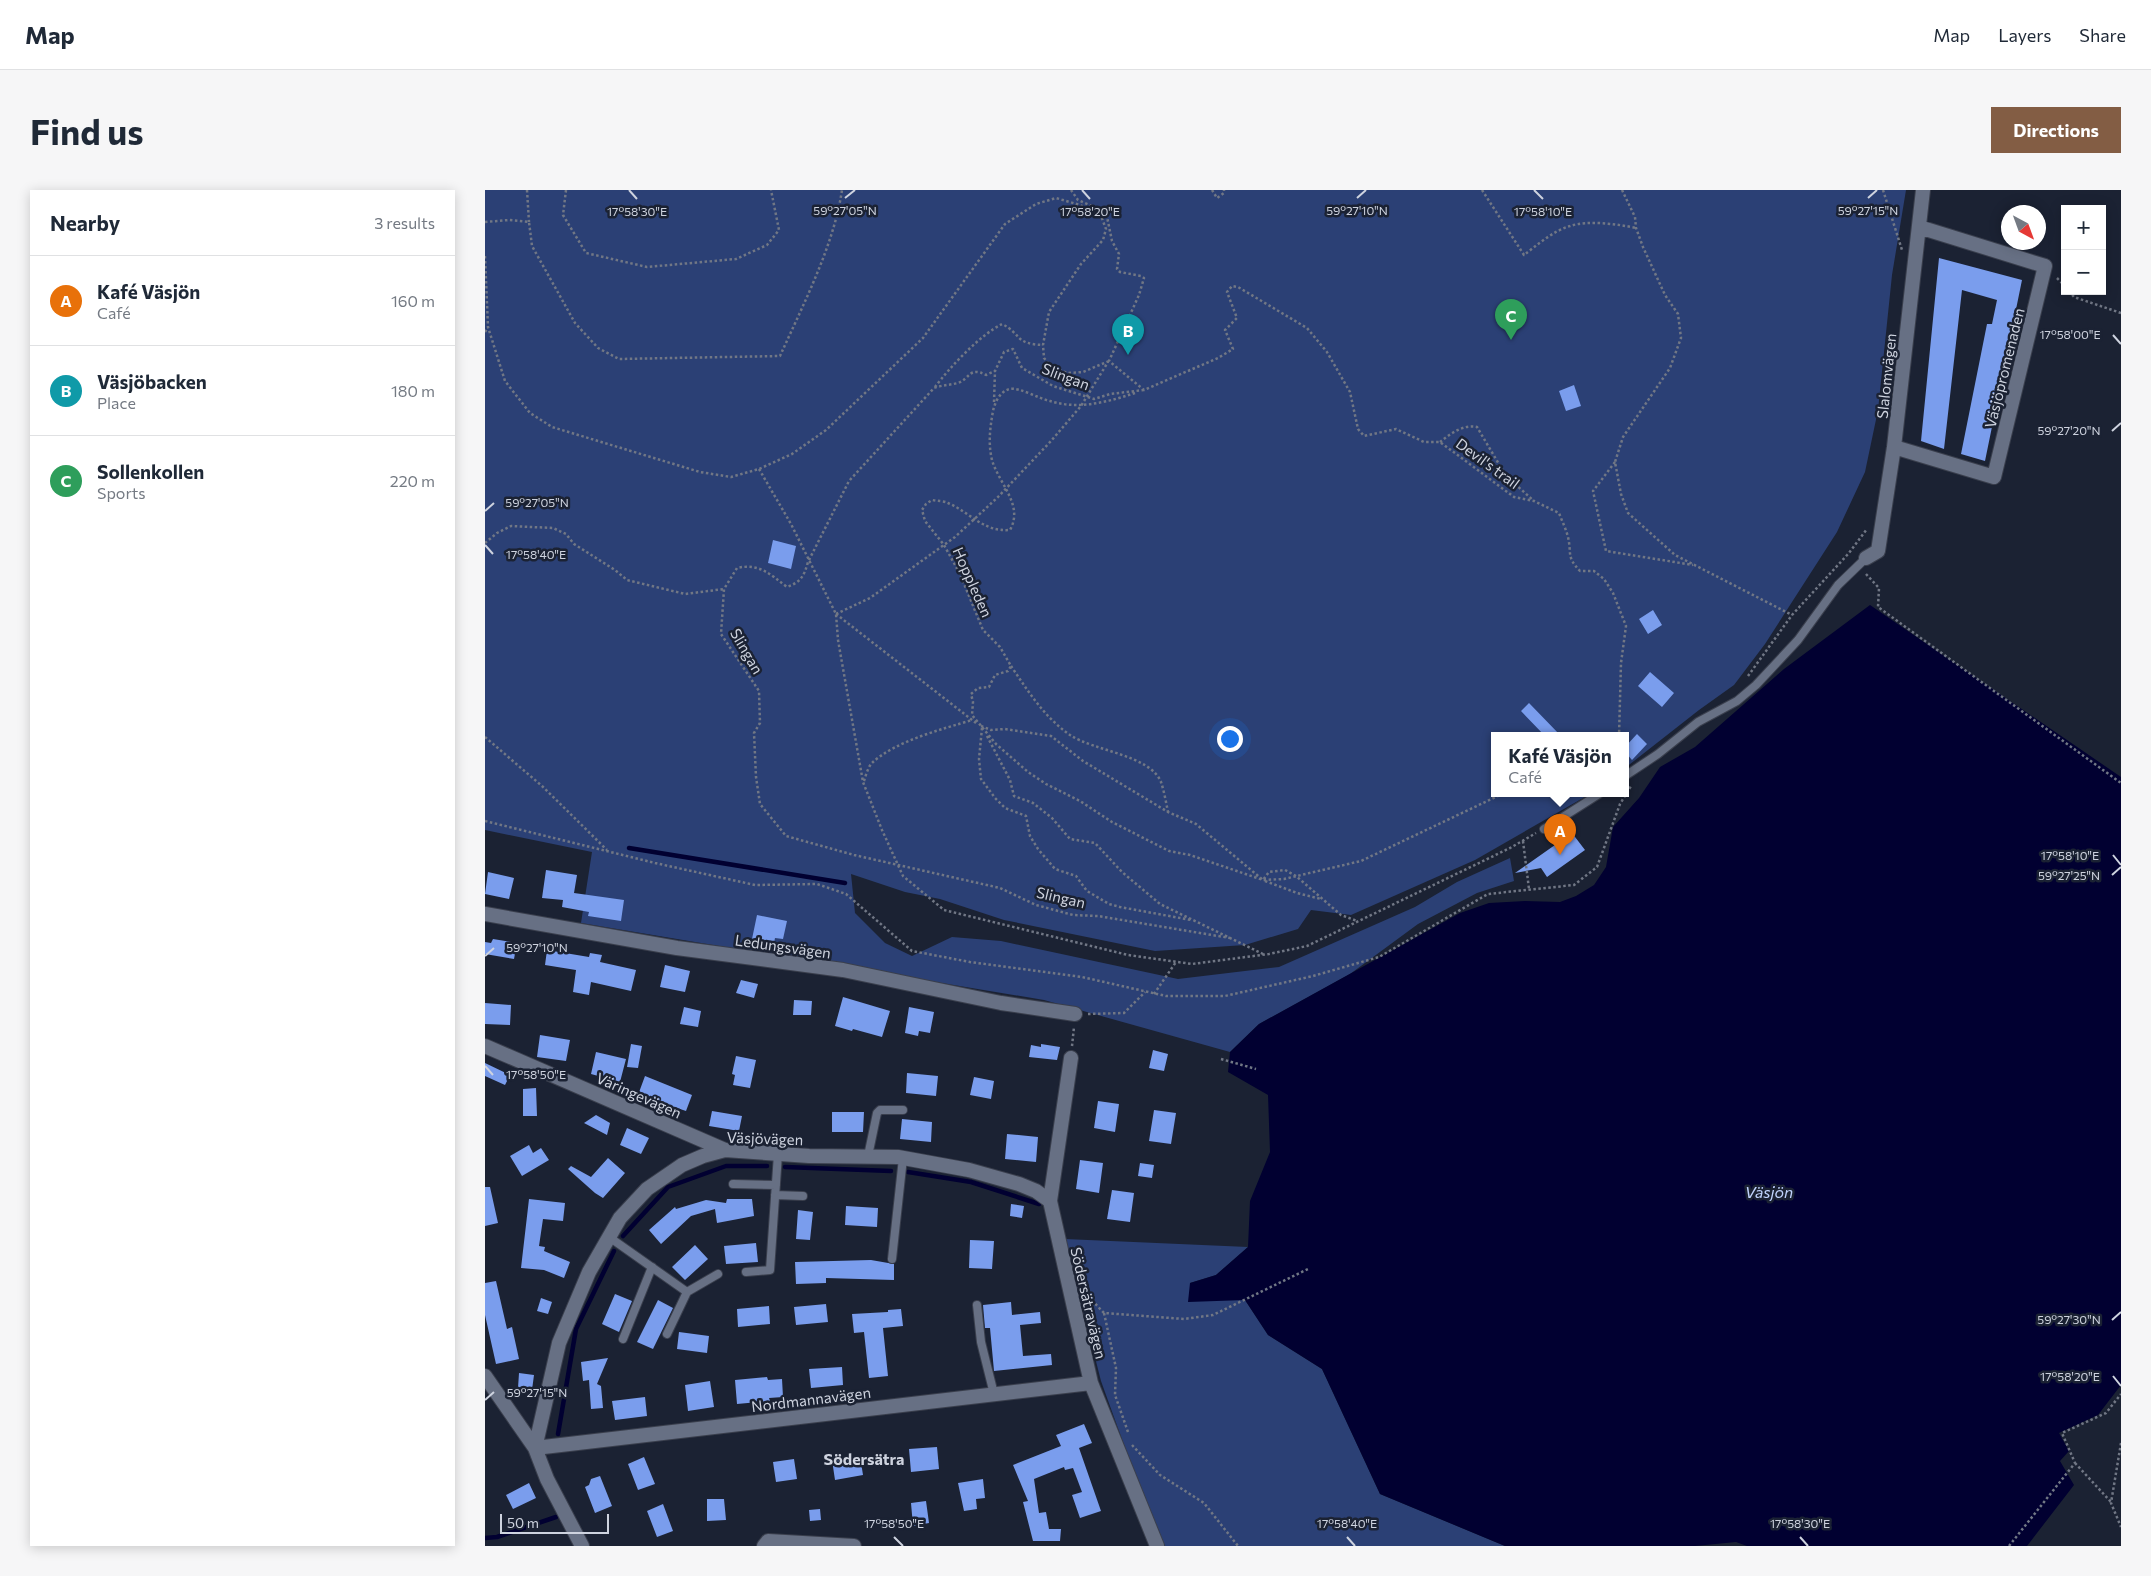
<!DOCTYPE html>
<html lang="en">
<head>
<meta charset="utf-8">
<style>
  body { margin:0; font-family:Commissioner,sans-serif; background:#f6f6f7; color:#1f2937 }
  .controls { position:absolute; right:15px; top:15px; display:grid; overflow:hidden; border-radius:0px; box-shadow:0 2px 12px #0003 }
  .controls button { width:45px; height:45px; display:grid; place-items:center; padding:0; border:0; border-bottom:1px solid #e0e1e3; background:#fff; color:#1f2937; font:25px sans-serif }
  .compass { position:absolute; left:1516px; top:15px; width:45px; height:45px; border-radius:50%; background:#fff; box-shadow:0 2px 12px #0003; rotate:139deg }
  .scale { position:absolute; left:15px; bottom:12px; width:109px; box-sizing:border-box; padding-left:5px; border:2px solid #ced3df; border-top:0; font-size:14px; line-height:18px; white-space:nowrap; color:#ced3df; -webkit-text-stroke:4px #1b2233; paint-order:stroke }
  .you { position:absolute; left:744px; top:548px; width:18px; height:18px; margin:-12px; border:4px solid #fff; border-radius:50%; background:#1a73e8; box-shadow:0 0 0 8px #1a73e833 }
  .badge { display:grid; place-items:center; width:32px; height:32px; border-radius:50%; background:#835d44; color:#fff; font-size:16px; font-weight:700 }
  .pin { position:absolute; translate:-50% -41px; filter:drop-shadow(0 1px 2px #0008) }
  .pin::after { content:''; position:absolute; top:26px; width:18px; height:15px; background:inherit; clip-path:polygon(0 0,100% 0,50% 100%) }
  .popup { position:absolute; left:1006px; top:542px; width:138px; height:65px; box-sizing:border-box; display:grid; place-content:center; border-radius:0px; background:#fff; filter:drop-shadow(0 1px 4px #0005); font-size:16px; white-space:nowrap; color:#747a83 }
  .popup b { font-size:19px; color:#1f2937 }
  .popup::after { content:''; position:absolute; left:50%; top:100%; margin-left:-10px; border:10px solid transparent; border-top-color:#fff }
  .list { margin:0; padding:0; list-style:none }
  h2 { display:flex; justify-content:space-between; align-items:center; height:65px; margin:0; padding:0 20px; font-size:21px }
  h2 small { font-size:16px; font-weight:400; color:#747a83 }
  .list li { display:grid; grid-template-columns:32px 1fr auto; gap:15px; align-items:center; box-sizing:border-box; height:90px; padding:0 20px; border-top:1px solid #e0e1e3 }
  .list b { display:block; font-size:19px; white-space:nowrap }
  .list p { margin:0; font-size:16px; white-space:nowrap; color:#747a83 }
  .list em { font-size:16px; font-style:normal; color:#747a83 }
  .map { position:relative; flex:none; width:1636px; height:1356px; overflow:hidden; border-radius:0px }
  header { display:flex; align-items:center; gap:30px; box-sizing:border-box; height:70px; padding:0 25px; background:#fff; border-bottom:1px solid #e0e1e3 }
  header strong { font-size:24px }
  nav { display:flex; gap:28px; margin-inline-start:auto; font-size:18px }
  .intro { display:flex; align-items:center; justify-content:space-between; box-sizing:border-box; height:120px; padding:0 30px }
  h1 { margin:0; font-size:35px }
  .button { padding:12px 22px; border-radius:0px; background:#835d44; color:#fff; font-size:18px; font-weight:700 }
  main { display:flex; gap:30px; padding:0 30px }
  aside { flex:1; background:#fff; border-radius:0px; box-shadow:0 2px 12px #0003 }
  .map>svg:first-child { display:block }
  .green { fill:#2b4075 }
  .water { fill:#010031 }
  .lines { fill:none; stroke-linecap:round; stroke-linejoin:round }
  .stream { stroke:#010031; stroke-width:4.5 }
  .building { fill:#7a9ded }
  .service-casing { stroke:#3a3f4d; stroke-width:10 }
  .minor-casing { stroke:#3a3f4d; stroke-width:16 }
  .path { stroke:#717785; stroke-width:2.5; stroke-dasharray:2.5 2.5; stroke-linecap:butt }
  .service { stroke:#677084; stroke-width:8 }
  .minor { stroke:#677084; stroke-width:14 }
  .ticks { fill:none; stroke:#ced3df; stroke-width:2 }
  .labels { text-anchor:middle; dominant-baseline:central; stroke-width:5; stroke-linejoin:round; paint-order:stroke }
  .street-label { font-size:15px; fill:#ced3df; stroke:#1b2233 }
  .water-label { font-size:16px; font-style:italic; fill:#c0d3fd; stroke:#1b2233 }
  .neighbourhood-label { font-size:16px; font-weight:bold; fill:#ced3df; stroke:#1b2233 }
  .ticks-label { font-size:12px; text-anchor:middle; fill:#ced3df; stroke:#1b2233; stroke-width:5; stroke-linejoin:round; paint-order:stroke }
</style>
</head>
<body>
<header>
<strong>Map</strong>
<nav><a>Map</a><a>Layers</a><a>Share</a></nav>
</header>
<div class="intro"><h1>Find us</h1><a class="button">Directions</a></div>
<main>
<aside>
<h2>Nearby<small>3 results</small></h2>
<ul class="list">
<li><span class="badge" style="background:#e8710a">A</span><div><b>Kafé Väsjön</b><p>Café</p></div><em>160 m</em></li>
<li><span class="badge" style="background:#0f9aa8">B</span><div><b>Väsjöbacken</b><p>Place</p></div><em>180 m</em></li>
<li><span class="badge" style="background:#2e9e5b">C</span><div><b>Sollenkollen</b><p>Sports</p></div><em>220 m</em></li>
</ul>
</aside>
<div class="map">
<svg width="1636" height="1356" viewBox="0 0 1636 1356">
  <rect width="100%" height="100%" fill="#1b2233"/>
  <path class="green" d="M0 0H1421L1407 85 1393 220 1380 282 1352 342 1280 454 1249 495 1214 520 1140 578V546H1010V604H1104L1098 608 990 670 866 725 826 720 813 739 760 755 670 761 519 730 455 709 420 702 366 684 370 723 400 753 427 766 467 747 516 751 693 789 794 777 930 717 972 692 1025 668 1029 691 992 703 933 734 865 784 774 834 745 862 559 810 96 733 107 662 0 640Z
    M580 1049 763 1057 731 1085 705 1093 760 1110 783 1145 837 1179 895 1304 1020 1356H680L661 1316 616 1191Z"/>
  <path class="water" d="M1385 415 1636 587V1195L1613 1225 1574 1243 1584 1261 1575 1271 1589 1295 1542 1356H1262L1251 1352 1210 1356H1020L895 1304 837 1179 783 1145 760 1110 703 1112 705 1093 731 1085 763 1057 765 1011 785 962 783 905 743 882 745 862 774 834 975 723 1004 713 1040 711 1075 712 1091 706 1109 695 1121 677 1128 637 1154 608 1175 577 1210 557 1299 479Z"/>
  <g class="lines">
    <path class="stream" d="M144 658 360 693
      M300 977 406 981
      M423 982 486 992 554 1014
      M138 1046 183 997 241 976H282
      M73 1244 91 1139 129 1061
      M0 1348 12 1347 71 1327"/>
  </g>
  <path class="building" d="M1454 68 1537 90 1500 271 1476 264 1502 134H1507L1512 110 1477 100 1459 259 1436 251Z
    M1089 195 1096 216 1081 221 1074 201Z
    M288 350 311 356 306 379 283 373Z
    M1168 420 1177 435 1163 444 1154 429Z
    M1165 482 1189 503 1177 517 1153 496Z
    M1044 513 1076 546H1060L1036 521Z
    M1152 544 1162 554 1147 570 1140 562V557Z
    M1087 643 1100 660 1062 687 1056 678 1030 683Z
    M61 680 92 685 89 703 139 710 136 731 103 726 104 722 77 717 78 710 57 708Z
    M3 682 29 688 24 709 0 704Z
    M272 725 302 731 298 749 290 748 289 753 267 749Z
    M8 749 32 753 29 769 0 764V752L6 753Z
    M62 760 104 767 105 763 117 765 115 772 151 780 146 801 106 792 104 805 88 802 91 780 60 775Z
    M180 775 205 781 200 802 175 797Z
    M256 790 273 794 269 808 251 803Z
    M358 807 405 821 397 847 368 839 367 841 350 836Z
    M309 810 327 811 326 825H308Z
    M0 813 26 815 25 835 0 834Z
    M199 817 216 821 213 837 195 834Z
    M424 817 449 822 445 843 434 841 433 846 420 843Z
    M55 845 85 850 81 871 52 867Z
    M146 854 157 856 153 878 142 877Z
    M556 854 575 857 572 870 544 867 546 855 556 857Z
    M668 860 683 864 679 881 664 878Z
    M111 862 141 869 135 892 106 884Z
    M251 866 271 870 265 898 248 895 250 885 247 884Z
    M0 873 25 885 20 895 0 886Z
    M422 883 453 886 451 906 421 903Z
    M160 886 207 905 201 921 153 905Z
    M489 887 509 891 506 909 485 905Z
    M51 898 52 926H38V899Z
    M613 911 634 914 630 942 609 938Z
    M669 920 691 923 686 954 664 951Z
    M227 921 257 926 254 941 224 936Z
    M347 922H379L378 942H347Z
    M111 925 125 933 122 945 99 933Z
    M417 929 447 932 446 952 415 949Z
    M142 938 164 948 156 964 135 955Z
    M522 944 553 947 551 972 520 969Z
    M44 955 48 963 56 958 64 970 37 986 25 966Z
    M123 968 140 983 118 1008 110 1003 83 979 86 976 106 987Z
    M595 970 618 973 614 1003 591 999Z
    M655 973 669 975 667 988 653 986Z
    M0 997H5L13 1033 0 1036Z
    M627 1000 649 1003 645 1032 622 1029Z
    M44 1009 80 1013 78 1031 58 1029 54 1056 60 1057 59 1061 85 1072 79 1088 59 1080 36 1078Z
    M242 1009H267L269 1026 232 1033 230 1019 206 1026 176 1054 164 1040 190 1017 191 1019 221 1010 241 1013Z
    M526 1014 539 1016 537 1028 525 1026Z
    M361 1016 393 1018 392 1037 360 1035Z
    M313 1020 328 1022 325 1050 311 1049Z
    M485 1050 509 1051 507 1079 484 1078Z
    M271 1053 273 1072 241 1074 239 1056Z
    M210 1055 223 1069 200 1090 187 1077Z
    M386 1070 409 1074V1090L341 1088V1093L311 1094 310 1072Z
    M11 1091 22 1139 27 1137 34 1169 11 1174 0 1125V1093Z
    M130 1104 147 1111 134 1142 117 1134Z
    M56 1108 67 1112 63 1124 52 1121Z
    M173 1110 188 1118 168 1159 152 1152Z
    M526 1112 527 1125 555 1122 556 1133 535 1135 538 1166 566 1164 567 1175 509 1181 505 1138H500L498 1115Z
    M341 1114 343 1132 311 1135 309 1117Z
    M284 1116 285 1134 253 1137 252 1119Z
    M416 1119 418 1136 398 1138 403 1186 384 1188 379 1142 369 1143 367 1124 403 1122V1120Z
    M194 1142 224 1146 222 1163 192 1159Z
    M123 1168 112 1194 116 1196 118 1218 106 1219 104 1190 98 1191 96 1172Z
    M357 1177 358 1195 326 1198 324 1179Z
    M34 1183 49 1185 47 1200 33 1198Z
    M282 1187 283 1190 297 1189 298 1207 284 1208 285 1211 252 1214 250 1190Z
    M225 1191 229 1217 203 1221 200 1195Z
    M160 1207 162 1226 130 1230 127 1211Z
    M599 1234 607 1253 594 1258 616 1321 595 1328 587 1305 597 1302 588 1278 580 1280 579 1277 549 1289 554 1323 561 1322 564 1339H576L575 1351H548L538 1312 543 1311 528 1275 576 1256 571 1245Z
    M452 1257 454 1279 426 1282 424 1259Z
    M375 1266 378 1285 350 1290 347 1270Z
    M159 1267 170 1294 153 1300 143 1274Z
    M309 1269 312 1289 291 1292 288 1272Z
    M115 1286 127 1316 110 1323 100 1297 104 1295 106 1289Z
    M498 1289 500 1308 491 1309 492 1319 479 1321 473 1293Z
    M44 1293 51 1308 28 1319 21 1305Z
    M222 1309H239L241 1330 222 1331Z
    M441 1311 444 1333 428 1336 426 1313Z
    M178 1314 188 1341 172 1347 162 1321Z
    M335 1319 336 1330 325 1331 324 1320Z"/>
  <g class="lines">
    <g class="service-casing">
      <path id="service" d="M1140 586 1173 564 1213 532 1252 511 1271 495 1313 450 1353 395 1381 368
        M1059 639 1114 604
        M383 966 392 923 395 920H418
        M248 994 291 995
        M290 1005 318 1006
        M124 1047 202 1102
        M407 1069 418 968
        M261 1082 285 1080 293 964
        M492 1115 496 1152 509 1204
        M182 1144 202 1102 233 1084
        M138 1149 167 1077"/>
    </g>
    <g class="minor-casing">
      <path id="minor" d="M1409 257 1509 287 1560 76 1434 37
        M1381 368 1393 361 1409 257 1438 0
        M0 724 192 758 358 780 516 813 590 824
        M0 856 240 960
        M586 868 565 1011 606 1193 672 1356
        M0 1186 50 1258 62 1289 97 1356
        M50 1258 74 1153 104 1082 135 1028 162 999 197 975 218 966 240 960 324 966 413 967 484 980 534 994 551 1001 565 1011
        M50 1258 606 1193
        M279 1356 283 1351 369 1356"/>
    </g>
    <path class="path" d="M42 0 44 32
      M81 0 78 25 101 63 162 77 251 69 282 55 294 40 286 0
      M586 0 593 10 621 22 627 51 634 64 632 79 635 82 656 86 659 88 654 105 624 171 659 200 733 168 748 159 740 140 752 128 742 102 747 96 753 97 822 138 842 162 865 202 873 239 879 246 911 239 939 252H955L1029 307 1049 311 1074 323C1077 331 1081 339 1083 347 1087 365 1081 366 1095 381H1109L1119 389 1128 403 1141 436 1136 473 1134 546
      M727 0 732 8 739 3V0
      M997 0 1039 65C1052 55 1068 41 1085 36 1103 30 1132 34 1151 38
      M1137 0 1150 27 1151 38 1158 57 1180 105 1193 124 1196 148 1185 178 1138 247 1130 272 1136 304 1143 323 1190 365 1307 425
      M1398 0 1417 60
      M0 32 24 30 44 32 47 56 90 133 113 158 134 169 295 166C318 115 349 55 357 0
      M0 66 3 137 20 191 45 223 67 237 215 282 246 287 274 279 307 264 341 240 438 148 520 34 551 14 571 8 595 15 616 26 621 39 618 50 596 74 564 122 558 155 559 168 564 174 568 178 583 183 598 182 624 171
      M1572 88 1580 96
      M1584 101 1589 107 1636 123
      M0 142 3 137
      M450 197C465 177 495 145 517 134 537 144 529 154 558 155
      M659 200 625 204 609 209 568 196 537 178 528 159 519 162 510 181 501 185C484 176 485 189 473 193 465 195 457 195 449 198L364 291 323 372C319 386 316 392 302 397 285 384 274 373 252 378L239 399 236 444 274 501 275 533 269 543 271 587 275 614 301 646 369 665 515 698 551 715 588 725 613 726 745 748
      M650 203C623 212 593 220 565 211 555 209 534 197 525 199 515 201 510 212 508 221 505 238 503 253 507 270 514 294 539 315 525 340 498 342 486 323 463 313 459 311 453 311 447 310L441 314 437 320 440 331 459 355 475 384 498 440 515 457 526 476 523 481 510 485 504 497 493 498 486 504 488 512 487 525 511 554 543 582 561 594 595 611 627 632 684 661 705 665 778 690 799 689 876 671 1017 604
      M509 212 510 181
      M955 252C965 244 978 234 992 237L1021 286 1049 311
      M1130 272 1108 301 1121 361 1208 375
      M274 279 306 334 351 424 353 450 378 592 397 640 418 686 459 720 643 765 707 774 784 764 822 756 1025 658 1051 643
      M0 353 12 343 26 336 68 338 81 344 89 354 130 380 142 390 200 404 239 399
      M1381 384 1394 398 1393 417 1636 593
      M351 424 491 533
      M351 424 385 408 470 347 513 307 566 251 596 216 623 172
      M526 476C543 501 559 527 585 545 609 561 665 565 676 592 679 601 681 612 683 622
      M1263 486 1307 425 1364 363 1382 339
      M496 536 506 540 520 539 566 546 598 571 683 622 711 634 778 690 784 682 800 680 811 686 856 725 872 731
      M497 538 494 569 496 589 510 608 520 618 541 626 545 646 553 659 570 679 591 686 602 701 624 714 635 717 706 730
      M502 546 525 590 529 606 548 613 567 628 585 649 610 653 637 682 675 714 778 764
      M0 547 57 596 122 660
      M379 591C381 585 383 577 387 573 410 551 458 539 487 530
      M0 631 170 673 270 695 332 694 361 704 427 761 485 772 597 787 681 806H740L828 786 894 767 1003 704 1089 695 1112 677 1135 614 1146 596
      M1038 651 1044 699
      M780 691 812 703 836 709
      M669 804 691 772
      M603 824 639 823 660 802
      M587 856 589 837
      M736 869 771 879
      M600 1103 619 1123 699 1129 728 1125 823 1079
      M619 1123 631 1178 630 1205 643 1242
      M1636 1253 1626 1313 1636 1337
      M647 1255 675 1285 719 1313 753 1356
      M1590 1273 1626 1312
      M1524 1356 1590 1273 1577 1243 1621 1223 1636 1204"/>
    <use href="#service" class="service"/>
    <use href="#minor" class="minor"/>
  </g>
  <path class="ticks" d="M144 0 152 9M597 0 605 9M1049 0 1058 9M360 8 370 0M872 8 881 0M1383 8 1392 0M1628 145 1636 154M1627 241 1636 233M0 321 9 313M0 355 8 364M1628 665 1636 675M1627 685 1636 677M0 766 9 758M0 876 8 885M1627 1130 1636 1122M1628 1186 1636 1196M0 1210 9 1202M409 1347 418 1356M862 1347 870 1356M1315 1347 1323 1356"/>
  <g class="labels">
    <g class="street-label">
      <text transform="translate(1519 178) rotate(-76)">Väsjöpromenaden</text>
      <text transform="translate(581 186) rotate(21)">Slingan</text>
      <text transform="translate(1401 186) rotate(-84)">Slalomvägen</text>
      <text transform="translate(1003 273) rotate(36)">Devil's trail</text>
      <text transform="translate(488 392) rotate(66)">Hoppleden</text>
      <text transform="translate(262 461) rotate(60)">Slingan</text>
      <text transform="translate(576 707) rotate(13)">Slingan</text>
      <text transform="translate(298 756) rotate(8)">Ledungsvägen</text>
      <text transform="translate(154 905) rotate(24)">Väringevägen</text>
      <text transform="translate(280 948) rotate(2)">Väsjövägen</text>
      <text transform="translate(604 1113) rotate(77)">Södersätravägen</text>
      <text transform="translate(326 1209) rotate(-7)">Nordmannavägen</text>
    </g>
    <g class="water-label">
      <text x="1284" y="1001">Väsjön</text>
    </g>
    <g class="neighbourhood-label">
      <text x="379" y="1268">Södersätra</text>
    </g>
  </g>
  <g class="ticks-label">
    <text x="360" y="25">59°27'05"N</text>
    <text x="872" y="25">59°27'10"N</text>
    <text x="1383" y="25">59°27'15"N</text>
    <text x="605" y="26">17°58'20"E</text>
    <text x="1058" y="26">17°58'10"E</text>
    <text x="152" y="26">17°58'30"E</text>
    <text x="1585" y="149">17°58'00"E</text>
    <text x="1584" y="245">59°27'20"N</text>
    <text x="52" y="317">59°27'05"N</text>
    <text x="51" y="369">17°58'40"E</text>
    <text x="1585" y="670">17°58'10"E</text>
    <text x="1584" y="690">59°27'25"N</text>
    <text x="52" y="762">59°27'10"N</text>
    <text x="51" y="889">17°58'50"E</text>
    <text x="1584" y="1134">59°27'30"N</text>
    <text x="1585" y="1191">17°58'20"E</text>
    <text x="52" y="1207">59°27'15"N</text>
    <text x="409" y="1338">17°58'50"E</text>
    <text x="862" y="1338">17°58'40"E</text>
    <text x="1315" y="1338">17°58'30"E</text>
  </g>
</svg>
<div class="controls">
<button>+</button>
<button>−</button>
</div>
<svg class="compass" viewBox="-18 -18 36 36"><path d="M0-13l5 13h-10z" fill="#e53935"/><path d="M0 13l5-13h-10z" fill="#747a83"/></svg>
<div class="scale">50 m</div>
<div class="you"></div>
<div class="pin badge" style="left:1075px;top:665px;background:#e8710a">A</div>
<div class="popup"><b>Kafé Väsjön</b>Café</div>
<div class="pin badge" style="left:643px;top:165px;background:#0f9aa8">B</div>
<div class="pin badge" style="left:1026px;top:150px;background:#2e9e5b">C</div>
</div>
</main>
</body>
</html>
